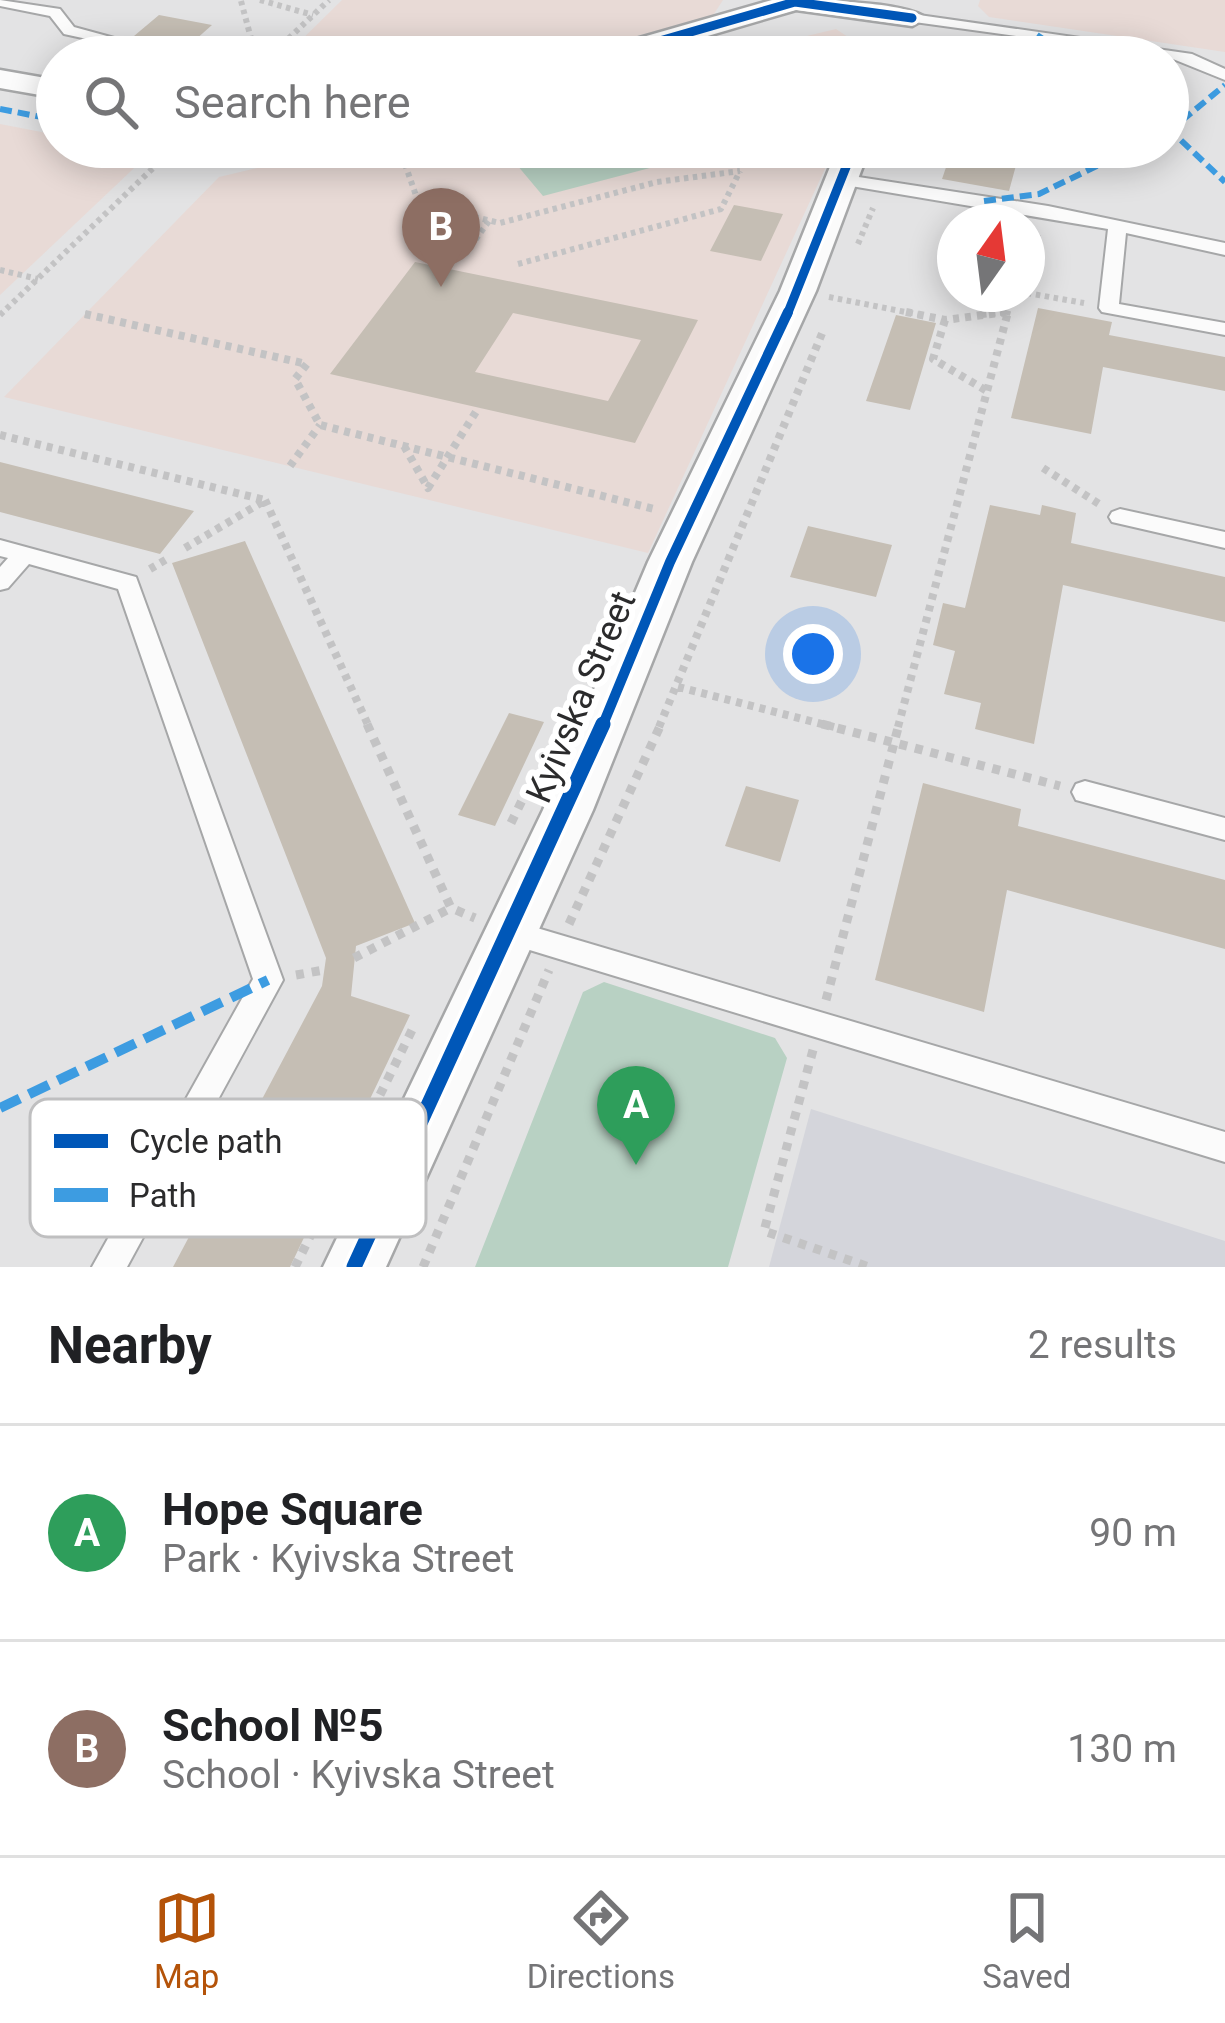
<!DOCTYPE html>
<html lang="en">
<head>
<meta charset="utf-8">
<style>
  body { margin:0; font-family:Roboto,sans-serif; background:#f6f6f6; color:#202124 }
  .compass { position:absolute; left:937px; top:204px; width:108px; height:108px; border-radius:50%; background:#fff; box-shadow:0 6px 30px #0003; rotate:14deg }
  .you { position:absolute; left:813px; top:654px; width:42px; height:42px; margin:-30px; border:9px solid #fff; border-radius:50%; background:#1a73e8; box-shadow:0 0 0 18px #1a73e833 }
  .badge { display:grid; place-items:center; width:78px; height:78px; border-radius:50%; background:#b45309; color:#fff; font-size:39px; font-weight:700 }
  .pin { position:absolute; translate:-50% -99px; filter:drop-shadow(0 3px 6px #0008) }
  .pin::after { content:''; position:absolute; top:63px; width:42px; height:36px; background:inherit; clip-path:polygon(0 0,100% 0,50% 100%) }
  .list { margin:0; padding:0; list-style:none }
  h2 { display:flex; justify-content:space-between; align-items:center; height:156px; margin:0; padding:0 48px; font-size:51px }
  h2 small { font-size:39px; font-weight:400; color:#757577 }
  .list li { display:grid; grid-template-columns:78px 1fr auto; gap:36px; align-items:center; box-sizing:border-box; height:216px; padding:0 48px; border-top:3px solid #e0e0e0 }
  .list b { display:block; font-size:45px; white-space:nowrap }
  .list p { margin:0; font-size:39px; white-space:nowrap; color:#757577 }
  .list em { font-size:39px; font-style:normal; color:#757577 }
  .icon { flex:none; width:66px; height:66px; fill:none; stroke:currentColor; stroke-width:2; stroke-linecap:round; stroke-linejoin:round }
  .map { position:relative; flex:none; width:1225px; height:1267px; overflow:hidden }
  .search { position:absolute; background:#fff; box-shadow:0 6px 30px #0003; left:36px; right:36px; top:36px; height:132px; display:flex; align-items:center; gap:30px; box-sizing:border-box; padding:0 42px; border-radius:66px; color:#757577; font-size:45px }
  .sheet { height:588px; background:#fff }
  nav { display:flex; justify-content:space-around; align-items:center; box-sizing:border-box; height:168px; border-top:3px solid #e0e0e0; background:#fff; font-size:33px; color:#757577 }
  nav a { display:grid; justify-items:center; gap:6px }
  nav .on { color:#b45309 }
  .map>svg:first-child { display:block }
  .built { fill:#d4d5db }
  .education { fill:#e8dad6 }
  .green { fill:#b8d1c3 }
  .building { fill:#c5beb4; fill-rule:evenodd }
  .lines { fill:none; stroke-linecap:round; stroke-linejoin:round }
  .service-casing { stroke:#a6a7a8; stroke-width:4 }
  .minor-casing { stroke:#a6a7a8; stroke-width:5 }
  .path-far2 { stroke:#c3c3c4; stroke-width:6; stroke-dasharray:4.5 4.5; stroke-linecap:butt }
  .path-far1 { stroke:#c3c3c4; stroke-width:8; stroke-dasharray:6 6; stroke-linecap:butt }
  .path { stroke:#c3c3c4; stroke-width:9; stroke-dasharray:8 8; stroke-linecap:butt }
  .service { fill:#fbfbfb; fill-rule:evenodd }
  .minor { fill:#fbfbfb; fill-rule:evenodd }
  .quiet-far1 { stroke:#3d9ce1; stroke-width:6; stroke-dasharray:12 6; stroke-linecap:butt }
  .quiet { stroke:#3d9ce1; stroke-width:10; stroke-dasharray:22 10; stroke-linecap:butt }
  .cycleway-far2-casing { stroke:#fff; stroke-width:15 }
  .cycleway-far1-casing { stroke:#fff; stroke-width:18 }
  .cycleway-casing { stroke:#fff; stroke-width:22 }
  .cycleway-far2 { stroke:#0057b8; stroke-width:9 }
  .cycleway-far1 { stroke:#0057b8; stroke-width:10 }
  .cycleway { stroke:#0057b8; stroke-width:15 }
  .labels { text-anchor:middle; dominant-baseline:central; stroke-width:12; stroke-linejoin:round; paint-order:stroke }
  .street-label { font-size:36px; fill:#2b2b2c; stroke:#fff }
  .key { fill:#fff; stroke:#bfbfc0; stroke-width:3 }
  .key-label { font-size:33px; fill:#2b2b2c }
</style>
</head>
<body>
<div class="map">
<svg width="1225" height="1267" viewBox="0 0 1225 1267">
  <rect width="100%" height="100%" fill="#e3e3e4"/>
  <path class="built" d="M811 1109 1225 1241V1267H769Z"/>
  <path class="education" d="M342 0H723L712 17 553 57H284Z
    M980 0H1225V52L989 17 978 6Z
    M836 29 854 41V57H720Z
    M0 124 57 135V147L150 153 0 295Z
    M346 147H835L648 553 4 397 219 177Z"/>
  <path class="green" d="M502 147H730L543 196Z
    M604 982 775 1038 787 1058 728 1267H475L583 992Z"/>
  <path class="building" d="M159 15 212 25 176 57H109Z
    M953 147H1021L1009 191 942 179Z
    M734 205 783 214 761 261 710 251Z
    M415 262 698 320 635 443 330 374ZM513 313 641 340 608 401 475 372Z
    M1038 308 1112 322 1109 335 1225 357V391L1103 367 1091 434 1011 418Z
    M896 315 936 323 910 410 866 401Z
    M0 462 194 511 160 554 0 512Z
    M990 505 1040 515 1042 505 1076 513 1071 543 1225 577V622L1063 585 1034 744 975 729 981 703 944 694 955 651 933 645 943 603 965 608Z
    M808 526 892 545 876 597 790 577Z
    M245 541 415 923 356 946 351 996 410 1015 290 1267H173L322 986 326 958 172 563Z
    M509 713 544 722 495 826 458 815Z
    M923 783 1021 809 1018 826 1225 880V949L1007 890 984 1012 875 980Z
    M746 786 799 800 780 862 725 846Z"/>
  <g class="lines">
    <g class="service-casing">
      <path id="service" d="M0 0 60 9 74 27 118 39 110 44 64 34 50 16 0 6Z
        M912 14 1192 54 1225 69V80L1168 57 907 21 905 18Z
        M839 174 1048 206 1225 243V255L1126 233 1119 304 1225 323V335L1102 312 1099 308 1108 229 833 183 830 179Z
        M1120 509 1225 532V548L1112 522 1109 517 1112 512Z
        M0 540 136 577 283 980 127 1267H92L253 979 118 589 29 564 8 588 0 590V567L8 558 0 556Z
        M1085 781 1225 818V840L1076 800 1072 792 1076 784Z
        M510 920 1225 1132V1162L510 944 500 941 496 932 500 923Z"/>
    </g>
    <g class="minor-casing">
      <path id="minor" d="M772 0C806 0 903 0 926 18L912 26 796 10 636 57H589L594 51Z
        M0 70 57 80V98L0 88Z
        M838 147H870L816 291 692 562 593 810 386 1267H323L543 810 648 562 780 291Z"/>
    </g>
    <path class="path-far2" d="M260 0 313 15
      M241 1 256 57
      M269 57 329 0
      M399 147 419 204 500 223 657 182 740 171
      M889 167 897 147
      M419 205 436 248
      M858 244 873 208
      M465 254 489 221
      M1027 260 1038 234
      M518 264 721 209 740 171
      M0 270 38 279
      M1027 293 1084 303
      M829 297 921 315
      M85 314 91 315
      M0 315 175 147
      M982 315 1008 312
      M1007 315 1013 294"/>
    <path class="path-far1" d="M906 312 945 320 1006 312
      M85 314 307 364 295 379 320 425 654 509
      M945 320 933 359 987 391
      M0 435 265 500
      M404 446 428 488 479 407
      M290 466 320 425
      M1043 468 1099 504
      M265 500 369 727
      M185 548 264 501
      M150 569 167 559
      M678 687 834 727
      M659 727 823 331
      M898 727 1008 312"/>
    <path class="path" d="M367 724 451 908 475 918
      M822 724 1060 786
      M511 823 528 788
      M569 924 661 724
      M354 958 451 908
      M296 975 324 970
      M826 1000 899 724
      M813 1050 764 1231 869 1267
      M295 1267 414 1026
      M423 1267 549 970"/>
    <use href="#service" class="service"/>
    <use href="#minor" class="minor"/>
    <path class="quiet-far1" d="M1037 35 1069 57
      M0 109 57 120
      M1168 128 1225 182
      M1168 132 1225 85
      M984 201 1039 194 1136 147"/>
    <path class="quiet" d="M0 1108 268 980"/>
    <g class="cycleway-far2-casing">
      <path id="cycleway-far2" d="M604 57 795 2 912 18
        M787 315 854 147"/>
    </g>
    <g class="cycleway-far1-casing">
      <path id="cycleway-far1" d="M602 727 670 562 788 312"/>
    </g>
    <g class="cycleway-casing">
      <path id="cycleway" d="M354 1267 603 724"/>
    </g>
    <use href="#cycleway-far2" class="cycleway-far2"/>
    <use href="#cycleway-far1" class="cycleway-far1"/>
    <use href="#cycleway" class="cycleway"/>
  </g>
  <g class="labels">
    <g class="street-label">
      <text transform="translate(581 697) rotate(-67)">Kyivska Street</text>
    </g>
  </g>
  <rect x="30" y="1099" width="396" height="138" rx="18" class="key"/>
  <rect x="54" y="1134" width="54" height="14" fill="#0057b8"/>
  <rect x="54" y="1188" width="54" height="14" fill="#3d9ce1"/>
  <g class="key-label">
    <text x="129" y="1153">Cycle path</text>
    <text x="129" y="1207">Path</text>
  </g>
</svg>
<svg class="compass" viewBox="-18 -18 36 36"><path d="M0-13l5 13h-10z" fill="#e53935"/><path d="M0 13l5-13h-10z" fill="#757577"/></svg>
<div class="you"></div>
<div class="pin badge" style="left:636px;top:1165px;background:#2e9e5b">A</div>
<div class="pin badge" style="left:441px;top:287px;background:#8d6e63">B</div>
<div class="search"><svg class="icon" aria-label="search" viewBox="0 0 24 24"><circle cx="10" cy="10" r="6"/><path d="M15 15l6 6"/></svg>Search here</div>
</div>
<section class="sheet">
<h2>Nearby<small>2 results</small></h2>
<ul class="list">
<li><span class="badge" style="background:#2e9e5b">A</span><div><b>Hope Square</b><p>Park · Kyivska Street</p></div><em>90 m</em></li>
<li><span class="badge" style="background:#8d6e63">B</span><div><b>School №5</b><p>School · Kyivska Street</p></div><em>130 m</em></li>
</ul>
</section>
<nav>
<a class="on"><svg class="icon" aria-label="map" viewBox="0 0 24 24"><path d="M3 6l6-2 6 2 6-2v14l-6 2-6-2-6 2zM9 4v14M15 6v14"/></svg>Map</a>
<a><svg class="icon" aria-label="directions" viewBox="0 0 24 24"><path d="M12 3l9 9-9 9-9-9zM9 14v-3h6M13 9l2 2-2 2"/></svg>Directions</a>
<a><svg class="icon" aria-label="saved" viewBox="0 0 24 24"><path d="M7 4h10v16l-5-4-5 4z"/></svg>Saved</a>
</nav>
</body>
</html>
